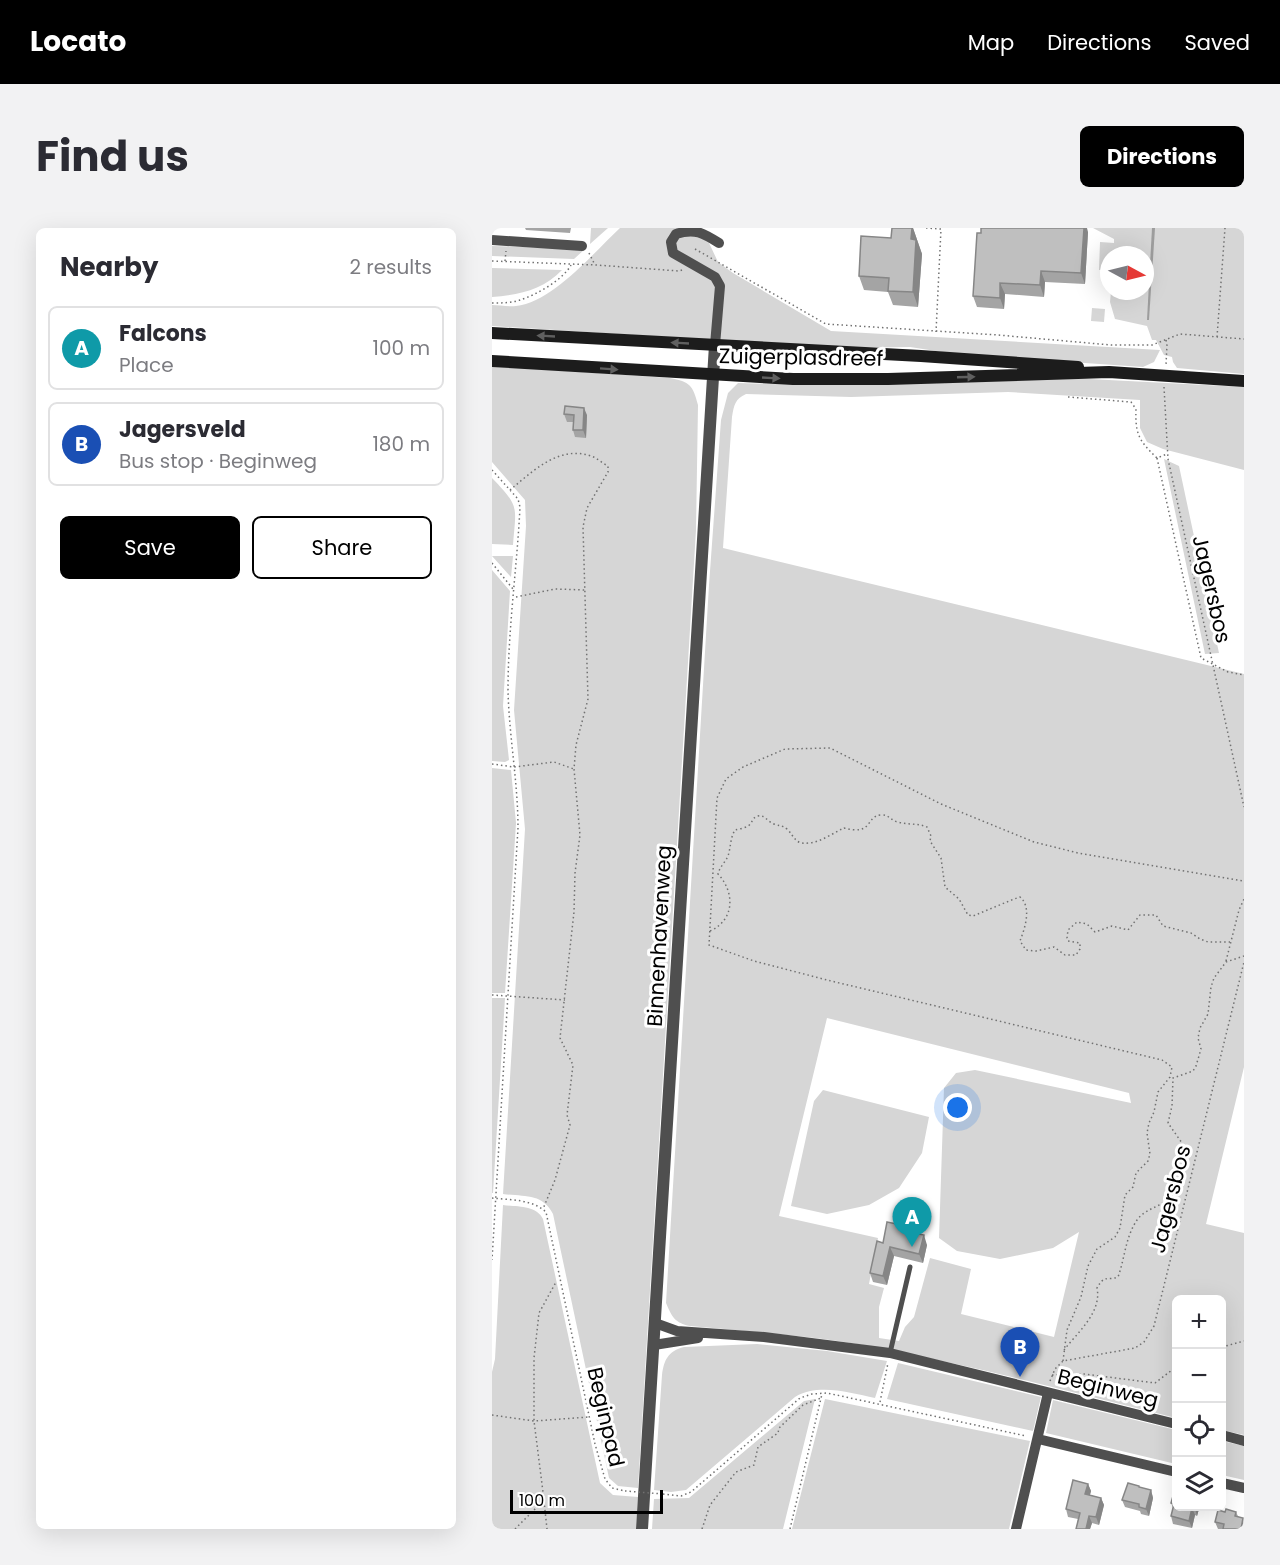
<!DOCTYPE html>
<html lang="en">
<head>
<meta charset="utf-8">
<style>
  body { margin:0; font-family:Poppins,sans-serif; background:#f2f2f3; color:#2b2b33 }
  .controls { position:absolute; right:18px; bottom:18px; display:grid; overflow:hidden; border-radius:9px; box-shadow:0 6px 24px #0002 }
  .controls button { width:54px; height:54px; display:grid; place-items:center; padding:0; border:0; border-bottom:2px solid #e1e1e2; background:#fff; color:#2b2b33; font:30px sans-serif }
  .compass { position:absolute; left:608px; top:18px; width:54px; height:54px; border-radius:50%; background:#fff; box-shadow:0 6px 24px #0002; rotate:97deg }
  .scale { position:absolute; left:18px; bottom:15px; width:153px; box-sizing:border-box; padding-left:6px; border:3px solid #000; border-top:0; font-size:16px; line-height:21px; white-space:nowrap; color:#000; -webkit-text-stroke:4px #fff; paint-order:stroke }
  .you { position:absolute; left:466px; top:880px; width:21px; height:21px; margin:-15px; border:4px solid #fff; border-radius:50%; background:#1a73e8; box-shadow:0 0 0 9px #1a73e833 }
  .badge { display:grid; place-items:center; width:39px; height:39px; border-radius:50%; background:#000; color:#fff; font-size:20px; font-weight:700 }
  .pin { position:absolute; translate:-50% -50px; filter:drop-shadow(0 2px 3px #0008) }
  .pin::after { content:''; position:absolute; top:32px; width:21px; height:18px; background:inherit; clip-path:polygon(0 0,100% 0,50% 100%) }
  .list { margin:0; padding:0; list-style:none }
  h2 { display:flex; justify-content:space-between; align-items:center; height:78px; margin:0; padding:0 24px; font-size:26px }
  h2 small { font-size:20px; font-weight:400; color:#7c7c81 }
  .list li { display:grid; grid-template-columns:39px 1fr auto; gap:18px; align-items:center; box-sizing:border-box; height:84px; margin:0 12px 12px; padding:0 12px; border:2px solid #e1e1e2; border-radius:9px }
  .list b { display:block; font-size:22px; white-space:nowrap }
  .list p { margin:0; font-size:20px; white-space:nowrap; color:#7c7c81 }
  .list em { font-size:20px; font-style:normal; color:#7c7c81 }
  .actions { display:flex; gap:12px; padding:18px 24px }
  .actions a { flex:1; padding:14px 0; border:2px solid #000; border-radius:9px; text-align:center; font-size:21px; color:#000 }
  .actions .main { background:#000; color:#fff }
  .icon { flex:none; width:33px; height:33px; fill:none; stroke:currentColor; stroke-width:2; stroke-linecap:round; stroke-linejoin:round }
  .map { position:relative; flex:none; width:752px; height:1301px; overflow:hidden; border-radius:9px }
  header { display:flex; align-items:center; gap:36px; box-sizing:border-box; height:84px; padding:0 30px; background:#000; color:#fff }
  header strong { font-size:28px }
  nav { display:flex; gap:33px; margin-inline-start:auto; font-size:21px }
  .intro { display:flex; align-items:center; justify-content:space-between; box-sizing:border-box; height:144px; padding:0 36px }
  h1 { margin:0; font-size:42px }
  .button { padding:15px 27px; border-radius:9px; background:#000; color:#fff; font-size:21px; font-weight:700 }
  main { display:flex; gap:36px; padding:0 36px }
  aside { flex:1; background:#fff; border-radius:9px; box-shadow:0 6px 24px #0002 }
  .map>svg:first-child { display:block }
  .green { fill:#d6d6d6; fill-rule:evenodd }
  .water { fill:#9d9d9d }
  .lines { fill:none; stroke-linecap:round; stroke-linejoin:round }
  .path { stroke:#717171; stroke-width:1.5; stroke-dasharray:1.5 3; stroke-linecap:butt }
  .service { stroke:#4f4f4f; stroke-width:5 }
  .minor { stroke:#4f4f4f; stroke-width:10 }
  .tertiary { stroke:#4f4f4f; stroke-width:12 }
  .secondary { stroke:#1c1c1c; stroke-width:12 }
  .path-bridge { stroke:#717171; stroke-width:1.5; stroke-dasharray:1.5 3; stroke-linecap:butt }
  .wall { fill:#a4a4a4 }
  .shaded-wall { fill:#868686 }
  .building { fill:#bfbfbf; stroke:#868686; stroke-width:1.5 }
  .oneway { fill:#606060 }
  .labels { text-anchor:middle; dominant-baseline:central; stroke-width:6; stroke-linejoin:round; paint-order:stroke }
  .street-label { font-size:21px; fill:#000; stroke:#fff }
</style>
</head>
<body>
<header>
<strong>Locato</strong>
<nav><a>Map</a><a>Directions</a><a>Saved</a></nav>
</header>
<div class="intro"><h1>Find us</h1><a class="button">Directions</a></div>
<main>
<aside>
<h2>Nearby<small>2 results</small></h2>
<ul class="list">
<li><span class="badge" style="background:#0f9aa8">A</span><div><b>Falcons</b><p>Place</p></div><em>100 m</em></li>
<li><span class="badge" style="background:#1a4fb4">B</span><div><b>Jagersveld</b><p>Bus stop · Beginweg</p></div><em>180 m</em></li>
</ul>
<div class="actions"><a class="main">Save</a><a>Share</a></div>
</aside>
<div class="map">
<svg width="752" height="1301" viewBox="0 0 752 1301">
  <rect width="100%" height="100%" fill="#fff"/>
  <path class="green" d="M99 0H116L98 16Z
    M128 0H210L226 34 241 45 339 103 668 122 662 134 651 139 463 126 418 119 347 120 0 98V77C7 77 16 79 24 78 61 74 101 25 128 0Z
    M601 0H752V146L685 140 681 134 680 129 672 127 664 112H660L655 98 623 91 618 74 619 63H653V27H617V42H607L608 14 622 15V11Z
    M0 18 93 21 82 31 0 28Z
    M0 40 70 42C51 62 27 67 0 69Z
    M600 80 613 81 612 94 599 93Z
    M0 138 178 150C198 154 201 157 206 177L204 302 146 1260 126 1258 117 1250 61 986C50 965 33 969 11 966L33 601 22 482 34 298 33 272 0 234Z
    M578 150 752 159V242L671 221 655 214 648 200V172L516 164 359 169 254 166C243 171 242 177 240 189L231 320 752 446V839L714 996 752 1005V1207L730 1202V1072H684V1190C586 1166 487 1139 388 1120 325 1108 261 1104 198 1098 183 1095 180 1089 174 1075L217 357 229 192 236 165 246 155 316 157ZM335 790 637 865 639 875 483 842 464 845 452 860 447 1010 465 1023 508 1031 561 1020 587 1004 562 1109 469 1086 479 1041 438 1030 422 1089 413 1099 407 1113 387 1110V1079L392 1060 377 1056 386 1010 287 988Z
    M672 231 687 238 727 425 713 426Z
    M0 250C28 279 24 278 21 317L0 316Z
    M0 328H21L19 349Z
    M0 342 18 363 11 478 17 532 13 534 0 533Z
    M0 540 19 542 24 595 13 765H0Z
    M0 770H13L1 965H0Z
    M331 862 437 889 430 925 407 960 377 977 335 986 299 978 322 873Z
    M11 977C25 979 44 977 51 991L108 1255 121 1267 146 1269 144 1301H0V1144L3 1131Z
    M265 1116 335 1123 395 1133 383 1170C358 1165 327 1155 303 1169L194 1262 179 1264 162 1262 170 1147C172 1132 176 1123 192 1119Z
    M406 1135 549 1169 541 1203 395 1171Z
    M323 1171 291 1301H160L162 1271 197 1270 312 1173Z
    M333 1171 538 1213 517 1301H300Z
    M561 1172 684 1202V1236L554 1205Z
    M730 1213 752 1218V1252L730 1247Z"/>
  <path class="water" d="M660 0H663L657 92H655Z"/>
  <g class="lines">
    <path class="path" d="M434 0 449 1 444 104
      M203 21 334 96 506 107 619 117H660L688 106 752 111
      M97 25 103 37
      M0 33 104 37 187 43 190 42
      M13 33 14 23
      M0 75C10 75 19 75 28 72 44 67 71 52 79 37
      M725 109 733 0
      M674 112 675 116 674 137
      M672 159 676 231 752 579
      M576 169 639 174 644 181C643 206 647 213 665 230L675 226
      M665 230 709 430 736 444 752 447
      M0 242 26 271 28 279C25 340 16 401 16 462 17 508 26 554 26 600L0 1032
      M18 262C41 243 67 217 99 228 105 230 110 235 116 238V244L95 280 91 299 96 471 84 517 82 541 88 607 83 645 82 684 68 810 81 837 75 887 78 897 63 952 51 981
      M0 335 21 361
      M24 369 63 361 93 362
      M0 536 22 539 62 534 82 541
      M218 703C243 692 243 664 226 646 228 638 233 635 236 628 239 619 238 610 243 602 247 601 253 600 256 598 261 595 260 589 266 588 272 586 276 594 282 596 287 598 290 597 295 601 303 609 303 617 317 615 329 614 341 605 352 600 382 608 373 588 389 587 397 586 399 593 406 594 416 597 426 595 435 599L439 608 438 613 449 630 453 659 467 671 476 687 481 688 522 671 528 669C540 679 533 700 528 713L534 722 544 723 562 719 573 727H584L588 721V715L576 713 575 710 576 702 585 694 595 696 603 704 620 698 636 702 648 687H664L671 698 699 705 708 711 716 714H738
      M734 733 747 682 752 671
      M0 767 73 772
      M0 970C18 972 40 971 54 984L103 1216 113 1251 120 1260 133 1263
      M730 1119 752 1113
      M572 1122C586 1104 610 1084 605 1060 613 1046 614 1053 626 1049 633 1030 633 1010 645 992 653 981 665 980 675 972 683 966 680 955 682 946 684 936 688 926 690 915L676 895 680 878 681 850 701 843 704 838 709 821 706 810 708 800 716 786 719 759 722 750 734 734 752 728
      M571 1133 575 1102 589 1069 596 1038 605 1021 623 1009 628 1000 633 967 641 959 644 945 656 933 658 926 655 905 657 895 662 884 666 864 678 849 680 839 670 832 335 752 262 733 217 717 225 570 234 551 251 539 293 521 338 520 449 576 542 614 586 625 752 653
      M560 1147 592 1146 663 1155 684 1139
      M558 1153 563 1141 571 1133 643 1120 652 1114 662 1098 752 734
      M388 1174 396 1135
      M0 1187 42 1193 97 1189
      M171 1266 189 1268 199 1264 308 1170 320 1166 335 1165 534 1208
      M52 1273 55 1301
      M23 1301 52 1272 42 1193V1130L47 1085 64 1054
      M210 1301 218 1277 244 1244 262 1237 266 1219 286 1205 287 1200 311 1177 329 1170
      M298 1301 330 1166"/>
    <path class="service" d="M398 1125 418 1039"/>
    <path class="minor" d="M0 12 90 18
      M223 117 228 58 223 49 181 25 179 14 184 6C203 0 211 5 227 15
      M163 1095 185 1103 272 1109 398 1125 684 1196
      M162 1117 206 1110
      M730 1207 752 1213
      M546 1211 684 1244
      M730 1255 752 1260
      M524 1301 556 1165"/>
    <path class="tertiary" d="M150 1301 223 117"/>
    <path class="secondary" d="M0 105 429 128 586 139
      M0 133 301 151H396L617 144 752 153"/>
    <path class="path-bridge" d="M133 1263 171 1266"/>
  </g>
  <path class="wall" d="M33 0H79L78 5 34 2Z
    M400 0H421L430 26 426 79 401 77 396 64 372 62 367 48 399 10Z
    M596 4 593 56 553 54 552 69 513 66 512 81 485 79 481 68Z
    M72 186 95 187 94 210 83 209 81 202V194H75Z
    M417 1004 435 1017 431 1035 402 1028 395 1057 381 1054 378 1045 391 1015Z
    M596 1256 599 1263 598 1267 609 1270 612 1277 607 1297 600 1295 598 1301H584L586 1291 576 1289 574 1281Z
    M647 1258 648 1260 659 1262 661 1270 657 1288 649 1286 648 1283 633 1279 630 1272Z
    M681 1268 684 1278H706L707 1281 705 1288 703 1287 700 1300 681 1296 679 1288 681 1280 679 1275Z
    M733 1284H744L752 1301H726L723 1294Z"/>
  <path class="shaded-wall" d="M420 0H421L430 26 426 79 421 64 419 11Z
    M592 0H595L596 4 593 56 589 45Z
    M549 43 553 54 552 69 548 57Z
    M508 55 513 66 512 81 508 70Z
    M92 180 95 187 94 210 91 202Z
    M432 1007 435 1017 431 1035 427 1026Z
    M398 1019 402 1028 395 1057 391 1048Z
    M596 1256 599 1263 596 1273 593 1266Z
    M659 1262 661 1270 657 1288 654 1281Z
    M609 1270 612 1277 607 1297 604 1289Z
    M703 1278H706L707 1281 705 1288 703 1280Z
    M700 1280 703 1287 700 1300 697 1293Z
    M597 1288 600 1295 598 1301H594Z
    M751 1290 752 1301H749Z"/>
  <path class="building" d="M400 0H420L419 11 424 12 421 64 396 63 397 50 367 48 369 8 399 10Z
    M489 0H592L589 45 549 43 548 57 508 55V70L481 68 485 5H489Z
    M73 178 92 180 91 202H81L82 187 72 186Z
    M395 994 414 998 417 1004 432 1007 427 1026 398 1019 391 1048 378 1045 385 1013 391 1015Z
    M581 1252 596 1256 593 1266 609 1270 604 1289 597 1288 594 1301H584L588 1285 574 1281Z
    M636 1255 647 1258V1259L659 1262 654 1281 647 1279V1276L630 1272Z
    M681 1268H684V1278H703V1280H700L697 1293 679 1288 682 1276 679 1275Z
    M734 1281 744 1284 743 1288 751 1290 749 1301H731L732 1296 723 1294 726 1282 733 1284Z"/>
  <defs><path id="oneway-solid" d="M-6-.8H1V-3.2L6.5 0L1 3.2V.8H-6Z" transform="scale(1.5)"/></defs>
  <g class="oneway">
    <use href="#oneway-solid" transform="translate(54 108) rotate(-177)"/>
    <use href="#oneway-solid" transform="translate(188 115) rotate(-177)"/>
    <use href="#oneway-solid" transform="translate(117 141) rotate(4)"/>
    <use href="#oneway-solid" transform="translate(474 149) rotate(-2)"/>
    <use href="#oneway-solid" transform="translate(279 150) rotate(3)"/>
  </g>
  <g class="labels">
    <g class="street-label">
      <text transform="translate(309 129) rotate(1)">Zuigerplasdreef</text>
      <text transform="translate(720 361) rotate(77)">Jagersbos</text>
      <text transform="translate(167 708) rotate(-87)">Binnenhavenweg</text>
      <text transform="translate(678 971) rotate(-76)">Jagersbos</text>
      <text transform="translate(616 1160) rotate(14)">Beginweg</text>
      <text transform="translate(114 1189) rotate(77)">Beginpad</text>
    </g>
  </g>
</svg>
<div class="controls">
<button>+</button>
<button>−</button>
<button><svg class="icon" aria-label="locate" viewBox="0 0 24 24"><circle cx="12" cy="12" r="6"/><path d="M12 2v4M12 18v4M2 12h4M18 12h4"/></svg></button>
<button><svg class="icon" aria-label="layers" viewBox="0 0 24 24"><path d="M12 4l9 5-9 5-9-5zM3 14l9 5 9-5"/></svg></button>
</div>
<svg class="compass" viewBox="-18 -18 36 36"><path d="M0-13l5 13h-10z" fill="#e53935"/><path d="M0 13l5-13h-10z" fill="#7c7c81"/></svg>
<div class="scale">100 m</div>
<div class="you"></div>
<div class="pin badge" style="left:420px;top:1019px;background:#0f9aa8">A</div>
<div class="pin badge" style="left:528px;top:1149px;background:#1a4fb4">B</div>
</div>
</main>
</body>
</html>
